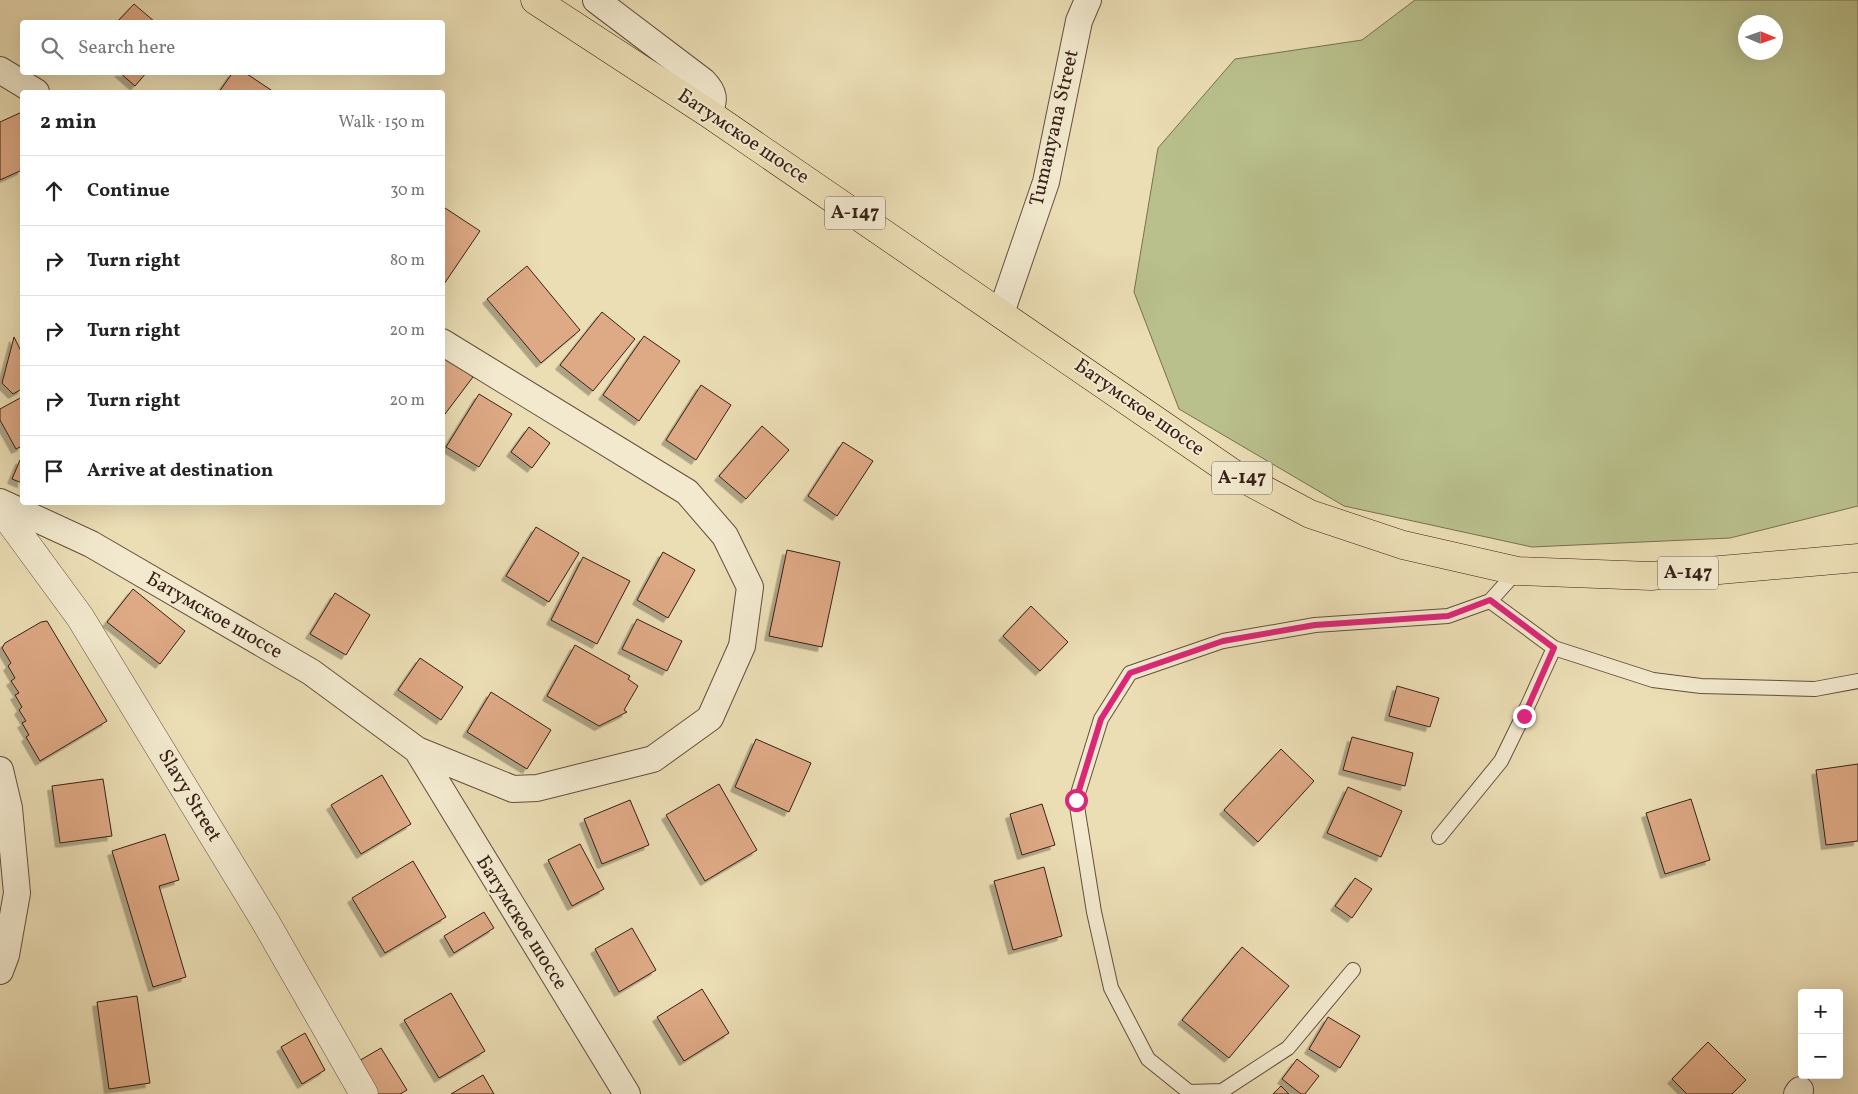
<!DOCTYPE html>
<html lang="en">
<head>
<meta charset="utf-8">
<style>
  body { margin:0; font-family:Vollkorn,serif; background:#f2f2f2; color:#222 }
  .controls { position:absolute; right:15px; bottom:15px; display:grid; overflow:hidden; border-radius:5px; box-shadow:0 5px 20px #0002 }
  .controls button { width:45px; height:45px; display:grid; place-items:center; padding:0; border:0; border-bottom:1px solid #e0e0e0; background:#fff; color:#222; font:25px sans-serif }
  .compass { position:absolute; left:1738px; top:15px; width:45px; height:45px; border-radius:50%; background:#fff; box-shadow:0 5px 20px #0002; rotate:92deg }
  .stop { position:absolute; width:15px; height:15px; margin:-11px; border:4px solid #db2777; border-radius:50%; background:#fff }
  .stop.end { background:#db2777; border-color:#fff; box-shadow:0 1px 5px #0008 }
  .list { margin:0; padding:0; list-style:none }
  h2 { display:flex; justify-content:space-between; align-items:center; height:65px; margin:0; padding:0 20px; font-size:21px }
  h2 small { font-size:16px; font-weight:400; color:#767676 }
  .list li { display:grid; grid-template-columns:32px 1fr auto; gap:15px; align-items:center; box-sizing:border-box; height:70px; padding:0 20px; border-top:1px solid #e0e0e0 }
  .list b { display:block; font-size:19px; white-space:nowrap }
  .list em { font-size:16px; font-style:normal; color:#767676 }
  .icon { flex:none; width:28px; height:28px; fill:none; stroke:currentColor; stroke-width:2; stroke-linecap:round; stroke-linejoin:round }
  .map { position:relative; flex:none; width:1858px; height:1094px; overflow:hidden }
  .search { position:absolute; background:#fff; box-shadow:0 5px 20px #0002; left:20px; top:20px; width:425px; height:55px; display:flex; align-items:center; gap:12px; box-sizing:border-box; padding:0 18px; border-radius:5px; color:#767676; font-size:19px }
  .panel { position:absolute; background:#fff; box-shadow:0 5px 20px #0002; left:20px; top:90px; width:425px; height:415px; border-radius:5px }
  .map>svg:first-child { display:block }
  .green { fill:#b9c08c; stroke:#787052; fill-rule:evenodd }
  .building { fill:#dea985; stroke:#372017; filter:url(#shadow) }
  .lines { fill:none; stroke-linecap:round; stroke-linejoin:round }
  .service-casing { stroke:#644f3e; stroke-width:16 }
  .minor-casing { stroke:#644f3e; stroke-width:28 }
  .tertiary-casing { stroke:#644f3e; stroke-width:29 }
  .trunk-casing { stroke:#372017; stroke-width:29 }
  .service { stroke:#f2e9ce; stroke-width:14 }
  .minor { stroke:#f2e9ce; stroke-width:26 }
  .tertiary { stroke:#f2e9ce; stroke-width:28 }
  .trunk { stroke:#ebddb4; stroke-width:28 }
  .route { stroke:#db2777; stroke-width:6 }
  .labels { text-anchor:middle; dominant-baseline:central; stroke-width:4; stroke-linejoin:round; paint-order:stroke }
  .shield { fill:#f2e9ce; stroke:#6f5c4e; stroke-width:1 }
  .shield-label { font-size:19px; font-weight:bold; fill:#372017 }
  .street-label { font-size:20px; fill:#372017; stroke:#f2e9ce }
</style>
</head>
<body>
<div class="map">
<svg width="1858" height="1094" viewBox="0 0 1858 1094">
  <defs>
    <filter id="shadow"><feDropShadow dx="-4.5" dy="4.5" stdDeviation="0" flood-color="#0004"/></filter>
  </defs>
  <rect width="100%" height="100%" fill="#ebddb4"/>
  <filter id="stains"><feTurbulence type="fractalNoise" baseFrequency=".004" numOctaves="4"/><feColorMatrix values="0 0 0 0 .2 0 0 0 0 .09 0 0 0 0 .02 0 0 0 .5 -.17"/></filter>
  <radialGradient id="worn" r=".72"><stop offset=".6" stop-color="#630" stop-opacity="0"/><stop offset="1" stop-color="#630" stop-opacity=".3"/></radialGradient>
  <path class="green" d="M1415 0H1858V506L1730 538 1532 547 1344 506 1179 409 1134 292 1158 148 1235 59 1362 40ZM1746 22H1776V52H1746Z"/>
  <path class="building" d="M134 4 155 22H117Z
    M119 72H147L135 86Z
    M233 72H244L274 92H219Z
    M22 112V170L0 180V122Z
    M442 206 480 231 442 287Z
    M527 266 580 330 541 363 487 299Z
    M602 312 635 339 593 391 560 365Z
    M644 336 680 361 639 421 603 395Z
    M14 337 22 353V389L13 394 2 383Z
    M442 353 473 377 442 418Z
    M701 385 731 405 696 460 666 440Z
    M479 394 512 414 479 467 446 447Z
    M22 397V446L16 449 0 420V409Z
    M762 426 789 450 746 499 719 476Z
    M529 427 550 443 532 468 511 452Z
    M843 442 873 461 837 516 808 496Z
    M22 459V483L12 479 20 460Z
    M536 527 579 553 549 602 506 576Z
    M787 550 840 562 822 647 769 636Z
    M663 552 695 570 668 618 637 600Z
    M583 557 630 581 597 644 551 620Z
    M133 589 185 631 160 664 107 622Z
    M335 593 370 615 346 655 310 634Z
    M1031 606 1068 642 1040 671 1003 636Z
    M637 619 682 641 667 671 622 649Z
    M47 621 107 721 40 761 26 737 29 735 22 723 26 721 19 710 22 707 15 695 19 693 11 681 15 678 8 666 11 663 2 648 5 643 41 622Z
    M575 645 630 676 628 679 638 686 624 710 627 712 599 726 547 696Z
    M420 658 463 687 441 720 398 690Z
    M1397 686 1439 698 1430 727 1389 716Z
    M491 692 551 730 527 769 467 732Z
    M1352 737 1413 753 1405 786 1343 770Z
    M756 739 811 763 789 812 735 787Z
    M1281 749 1314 781 1258 842 1224 810Z
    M1858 764V841L1826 845 1816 770Z
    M382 775 411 824 361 854 331 805Z
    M103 779 112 836 60 843 52 786Z
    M719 784 757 850 705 881 666 815Z
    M1348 787 1402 811 1381 857 1327 833Z
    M1691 799 1710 860 1665 874 1646 813Z
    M630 800 649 845 602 864 584 819Z
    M1042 804 1055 845 1022 855 1010 814Z
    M165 834 179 880 159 886 186 977 153 987 112 851Z
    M580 844 604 889 572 906 548 860Z
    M413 861 446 917 385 953 352 898Z
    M1044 867 1062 936 1013 950 994 881Z
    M1355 878 1372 889 1352 918 1335 906Z
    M484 912 494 928 454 953 444 936Z
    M632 928 656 970 619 992 595 949Z
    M1242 947 1289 986 1229 1058 1182 1020Z
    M702 989 729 1033 684 1061 657 1017Z
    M451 993 485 1051 439 1078 404 1020Z
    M137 996 150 1083 109 1089 97 1002Z
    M1328 1017 1360 1036 1340 1068 1309 1049Z
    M305 1033 325 1070 302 1084 281 1047Z
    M1708 1042 1746 1080 1732 1094H1687L1672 1079Z
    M381 1048 407 1090 400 1094H376L357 1062Z
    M1297 1059 1319 1076 1305 1094H1301L1282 1079Z
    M483 1075 494 1094H451Z
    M1281 1086 1289 1094H1273Z"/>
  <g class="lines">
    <g class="service-casing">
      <path id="service" d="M1490 601 1554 648 1653 680 1701 686 1815 689 1858 681
        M1439 837 1501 761 1523 716 1554 648
        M1353 970 1288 1048 1222 1091 1189 1092 1148 1059 1111 988 1094 912 1076 800 1101 719 1130 673 1223 641 1315 625 1448 616 1490 601 1517 571"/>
    </g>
    <g class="minor-casing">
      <path id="minor" d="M596 0 703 81C714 92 716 100 708 113
        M0 70 36 92
        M1001 313 1046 182 1079 21 1088 0
        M0 502 91 544 311 672 417 750 513 789 537 788 653 759 710 718 742 646 750 587 725 536 687 492 442 342
        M417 750 627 1094
        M0 770 9 808 17 893 6 955 0 971
        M1797 1094 1800 1090"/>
    </g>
    <g class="tertiary-casing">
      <path id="tertiary" d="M0 508 80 617 265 921 364 1094"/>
    </g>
    <g class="trunk-casing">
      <path id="trunk" d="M535 0 708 113 1231 472 1310 514 1403 545 1517 571 1651 576 1858 558"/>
    </g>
    <use href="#service" class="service"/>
    <use href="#minor" class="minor"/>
    <use href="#tertiary" class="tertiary"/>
    <use href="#trunk" class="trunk"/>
  </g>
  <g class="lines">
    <path class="route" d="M1076 800 1101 719 1130 673 1223 641 1315 625 1448 616 1490 600 1554 648 1524 716"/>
  </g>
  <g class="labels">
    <g class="shield">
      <rect x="825" y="196.5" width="60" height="33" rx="4"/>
      <rect x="1212" y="461.5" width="60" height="33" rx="4"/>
      <rect x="1658" y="556.5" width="60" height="33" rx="4"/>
    </g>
    <g class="shield-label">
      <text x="855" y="213">А-147</text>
      <text x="1242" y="478">А-147</text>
      <text x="1688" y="573">А-147</text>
    </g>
    <g class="street-label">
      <text transform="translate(1055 128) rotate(-77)">Tumanyana Street</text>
      <text transform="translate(743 137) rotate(34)">Батумское шоссе</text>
      <text transform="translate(1139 408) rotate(35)">Батумское шоссе</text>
      <text transform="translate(214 616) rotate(30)">Батумское шоссе</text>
      <text transform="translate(189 796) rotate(59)">Slavy Street</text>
      <text transform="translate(521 923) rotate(58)">Батумское шоссе</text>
    </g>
  </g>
  <rect width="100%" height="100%" filter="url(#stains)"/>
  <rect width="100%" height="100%" fill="url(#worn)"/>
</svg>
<div class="controls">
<button>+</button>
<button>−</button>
</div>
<svg class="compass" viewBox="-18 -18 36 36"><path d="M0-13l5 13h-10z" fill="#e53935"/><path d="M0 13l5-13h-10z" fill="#767676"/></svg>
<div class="stop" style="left:1076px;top:800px"></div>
<div class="stop end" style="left:1524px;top:716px"></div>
<div class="search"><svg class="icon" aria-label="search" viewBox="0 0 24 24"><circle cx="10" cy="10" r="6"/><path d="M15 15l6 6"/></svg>Search here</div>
<section class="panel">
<h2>2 min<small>Walk · 150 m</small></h2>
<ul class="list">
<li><svg class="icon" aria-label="ahead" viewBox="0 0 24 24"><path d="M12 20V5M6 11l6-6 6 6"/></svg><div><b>Continue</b></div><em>30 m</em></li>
<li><svg class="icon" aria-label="right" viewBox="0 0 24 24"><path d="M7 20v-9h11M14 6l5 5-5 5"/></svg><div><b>Turn right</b></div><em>80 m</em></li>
<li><svg class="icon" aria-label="right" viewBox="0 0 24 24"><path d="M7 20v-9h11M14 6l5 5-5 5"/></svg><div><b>Turn right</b></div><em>20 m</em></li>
<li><svg class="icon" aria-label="right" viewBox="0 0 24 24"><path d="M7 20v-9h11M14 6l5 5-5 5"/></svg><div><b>Turn right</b></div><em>20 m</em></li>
<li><svg class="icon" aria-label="arrive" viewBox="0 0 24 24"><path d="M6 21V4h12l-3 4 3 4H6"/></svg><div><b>Arrive at destination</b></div></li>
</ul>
</section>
</div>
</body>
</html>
